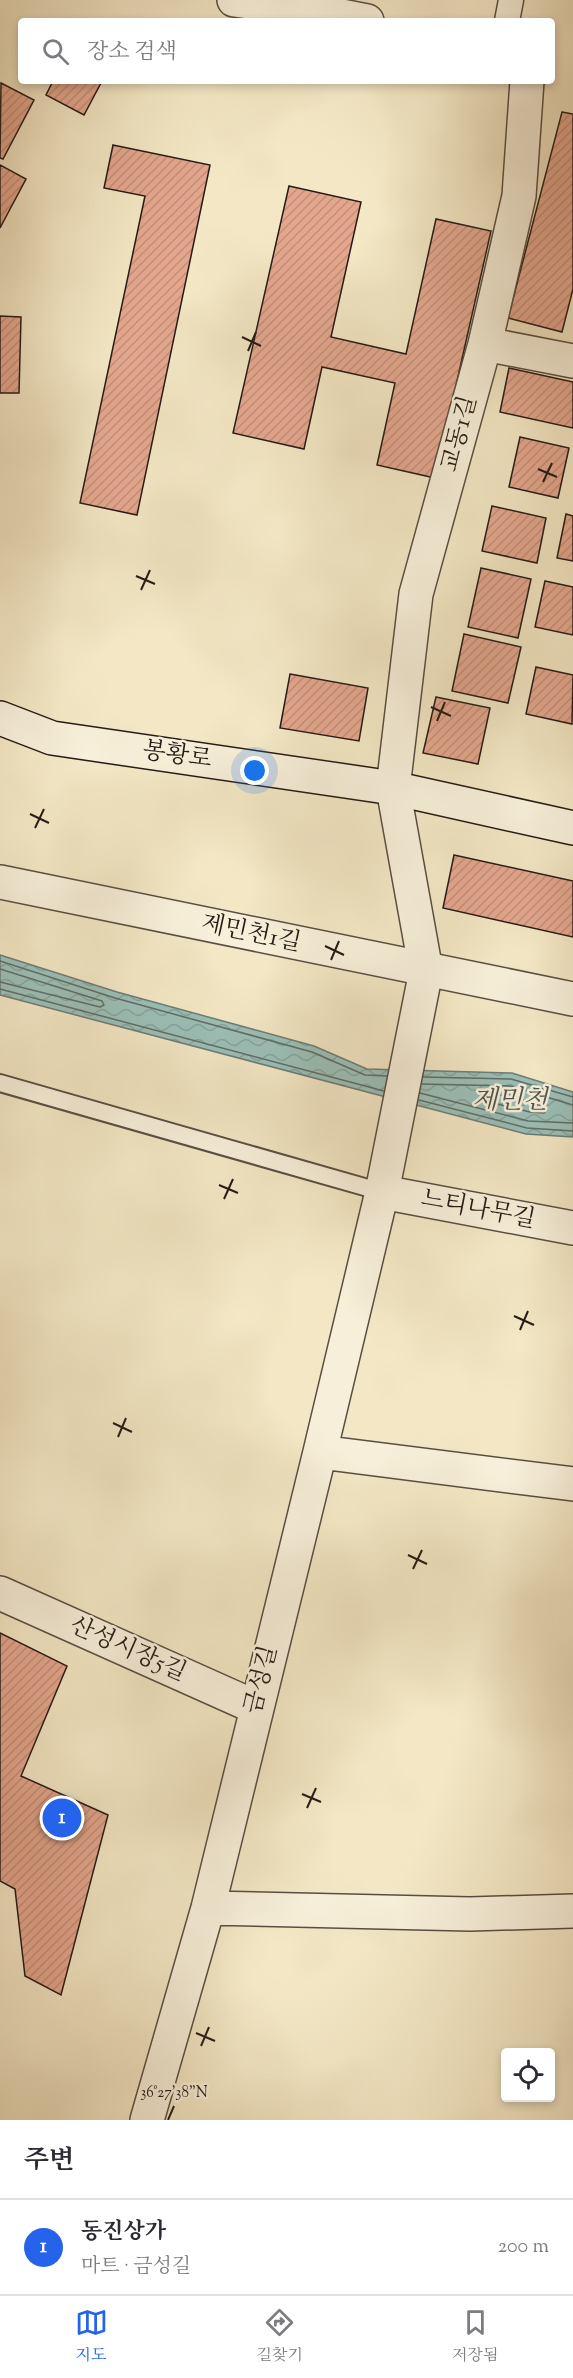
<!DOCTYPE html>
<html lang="ko">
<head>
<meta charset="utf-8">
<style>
  body { margin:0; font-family:"Sorts Mill Goudy","Noto Serif KR",serif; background:#f7f7f7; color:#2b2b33 }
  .controls { position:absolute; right:18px; bottom:18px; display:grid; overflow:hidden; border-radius:6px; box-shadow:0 3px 9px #0003 }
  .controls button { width:54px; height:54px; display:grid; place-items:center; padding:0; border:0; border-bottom:2px solid #e1e1e2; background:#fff; color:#2b2b33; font:30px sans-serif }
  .you { position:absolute; left:255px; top:771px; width:21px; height:21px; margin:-15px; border:4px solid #fff; border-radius:50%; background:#1a73e8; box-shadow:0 0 0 9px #1a73e833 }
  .badge { display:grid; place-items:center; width:39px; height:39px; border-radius:50%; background:#2563eb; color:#fff; font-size:20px; font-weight:700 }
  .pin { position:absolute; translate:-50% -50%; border:3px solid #fff; box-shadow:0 2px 6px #0006 }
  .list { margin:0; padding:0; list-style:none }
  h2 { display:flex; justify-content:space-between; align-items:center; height:78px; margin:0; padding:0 24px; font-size:26px }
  h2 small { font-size:20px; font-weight:400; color:#7c7c81 }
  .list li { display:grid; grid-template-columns:39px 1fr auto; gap:18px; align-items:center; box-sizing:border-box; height:96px; padding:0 24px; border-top:2px solid #e1e1e2 }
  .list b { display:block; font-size:22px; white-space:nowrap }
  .list p { margin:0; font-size:20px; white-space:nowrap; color:#7c7c81 }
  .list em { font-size:20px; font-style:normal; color:#7c7c81 }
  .icon { flex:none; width:33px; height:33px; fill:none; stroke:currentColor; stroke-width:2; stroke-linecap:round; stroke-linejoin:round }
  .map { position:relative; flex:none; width:573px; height:2120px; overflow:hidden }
  .search { position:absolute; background:#fff; box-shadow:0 3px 9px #0003; left:18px; right:18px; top:18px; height:66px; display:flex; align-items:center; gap:15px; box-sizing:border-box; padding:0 21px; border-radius:6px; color:#7c7c81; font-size:22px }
  .sheet { height:174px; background:#fff }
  nav { display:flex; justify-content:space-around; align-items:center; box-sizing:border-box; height:84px; border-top:2px solid #e1e1e2; background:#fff; font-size:16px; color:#7c7c81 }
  nav a { display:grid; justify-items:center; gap:3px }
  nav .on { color:#2563eb }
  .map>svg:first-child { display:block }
  .water { fill:url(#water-waves); stroke:#6c7d77; stroke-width:1.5 }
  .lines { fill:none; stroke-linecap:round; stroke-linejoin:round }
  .shore { stroke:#606d66; stroke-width:1.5 }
  .building { fill:url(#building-hatch); stroke:#261b16; stroke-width:1.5 }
  .service-casing { stroke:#594e42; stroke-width:20 }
  .pedestrian-casing { stroke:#594e42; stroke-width:27 }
  .minor-casing { stroke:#594e42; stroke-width:36 }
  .secondary-casing { stroke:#261b16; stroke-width:36 }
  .service { stroke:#f7efd9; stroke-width:16 }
  .pedestrian { stroke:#f7efd9; stroke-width:24 }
  .minor { stroke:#f7efd9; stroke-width:33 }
  .secondary { stroke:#f7efd9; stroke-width:33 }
  .ticks { fill:none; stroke:#261b16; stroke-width:2 }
  .labels { text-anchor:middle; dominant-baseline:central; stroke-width:5; stroke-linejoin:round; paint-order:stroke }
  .street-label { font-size:24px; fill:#261b16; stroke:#f7efd9 }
  .water-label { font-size:26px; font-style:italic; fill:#4f544e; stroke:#f7efd9 }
  .ticks-label { font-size:15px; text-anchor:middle; fill:#261b16; stroke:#f7efd9; stroke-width:5; stroke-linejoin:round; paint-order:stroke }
</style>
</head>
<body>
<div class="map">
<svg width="573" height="2120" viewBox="0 0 573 2120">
  <defs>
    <pattern id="water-waves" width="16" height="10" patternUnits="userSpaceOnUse" patternTransform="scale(1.5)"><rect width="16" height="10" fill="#9bbfb7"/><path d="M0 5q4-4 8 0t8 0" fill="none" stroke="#85a49d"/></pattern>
    <pattern id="building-hatch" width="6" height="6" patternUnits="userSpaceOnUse" patternTransform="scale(1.5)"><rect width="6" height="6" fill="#e4a78e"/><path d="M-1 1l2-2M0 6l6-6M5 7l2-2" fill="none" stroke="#c38f7a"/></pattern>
  </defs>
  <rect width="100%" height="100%" fill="#f3e7c5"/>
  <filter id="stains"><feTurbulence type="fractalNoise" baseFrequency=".00333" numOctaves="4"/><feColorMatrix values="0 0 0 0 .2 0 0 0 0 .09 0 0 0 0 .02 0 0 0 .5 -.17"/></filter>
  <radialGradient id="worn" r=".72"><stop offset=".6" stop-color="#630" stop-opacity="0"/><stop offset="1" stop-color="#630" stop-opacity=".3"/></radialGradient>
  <path class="water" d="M0 955 117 992 314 1046 367 1069 512 1073 573 1092V1137L526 1134 0 995Z"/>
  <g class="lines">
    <path class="shore" d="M0 961 115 998 312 1052 365 1075 387 1076
      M0 969 102 1001 104 1005 100 1007 0 982
      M0 989 384 1091
      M423 1077 511 1079 573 1097
      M422 1084 510 1086 573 1105
      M420 1093 528 1121 573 1123
      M487 1095H509L545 1107 547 1110 544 1113 530 1112 486 1101 484 1097Z
      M419 1100 527 1128 573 1131"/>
  </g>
  <path class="building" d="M53 81H102L84 115 46 95Z
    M1 83 34 100 3 159 0 158Z
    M562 112 573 114V289L562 332 508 318Z
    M113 145 210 165 137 515 80 503 145 196 104 188Z
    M0 165 26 179 0 228Z
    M289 186 361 202 331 337 406 354 436 219 491 231 435 478 377 465 395 383 322 367 304 449 233 433Z
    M0 316 21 317 19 393H0Z
    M509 368 573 382V428L500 412Z
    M520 437 569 448 558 498 509 487Z
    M492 506 546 518 537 563 482 551Z
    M566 514 573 516V561L557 558Z
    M481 568 531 579 518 638 468 627Z
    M545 581 573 587V635L535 627Z
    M464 634 521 647 508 703 452 691Z
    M536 667 573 675 572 724 526 714Z
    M290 674 368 688 359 741 280 728Z
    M436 697 490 708 478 764 423 753Z
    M454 855 573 881V937L443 908Z
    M0 1633 67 1666 21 1776 108 1815 61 1995 25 1976 15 1889 0 1881Z"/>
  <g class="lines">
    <g class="service-casing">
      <path id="service" d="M0 1083 382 1192"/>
    </g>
    <g class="pedestrian-casing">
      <path id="pedestrian" d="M507 21 511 0"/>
    </g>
    <g class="minor-casing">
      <path id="minor" d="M234 0 306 9 367 21
        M485 344 573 361
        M0 882 573 999
        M382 1192 573 1228
        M320 1452 573 1484
        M0 1593 255 1707
        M208 1908 470 1914 573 1911
        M147 2120 208 1908 320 1452 382 1192 426 971 393 788 416 594 485 344 519 196 527 81"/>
    </g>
    <g class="secondary-casing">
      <path id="secondary" d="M0 718 52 738 393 788 573 828"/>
    </g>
    <use href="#service" class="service"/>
    <use href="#pedestrian" class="pedestrian"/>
    <use href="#minor" class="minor"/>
    <use href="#secondary" class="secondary"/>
  </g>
  <path class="ticks" d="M242 337 261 346M248 351 256 332M538 469 557 477M543 482 552 463M136 576 155 584M141 590 150 570M431 707 451 716M437 721 445 702M30 814 49 823M35 828 44 809M325 946 344 955M331 960 339 941M219 1185 238 1193M224 1199 233 1179M514 1316 534 1325M520 1330 528 1311M113 1423 132 1432M118 1437 126 1418M408 1555 427 1564M413 1569 422 1550M302 1794 321 1802M307 1808 316 1788M196 2033 215 2041M201 2046 209 2027M168 2120 174 2106"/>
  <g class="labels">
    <g class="street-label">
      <text transform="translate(460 434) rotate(-75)">교동1길</text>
      <text transform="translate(177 756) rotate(8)">봉황로</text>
      <text transform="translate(251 934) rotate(12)">제민천1길</text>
      <text transform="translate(478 1210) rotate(11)">느티나무길</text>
      <text transform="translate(128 1650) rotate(24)">산성시장5길</text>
      <text transform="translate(262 1680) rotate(-76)">금성길</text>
    </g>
    <g class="water-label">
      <text x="510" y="1101">제민천</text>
    </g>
  </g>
  <g class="ticks-label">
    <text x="174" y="2097">36°27'38"N</text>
  </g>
  <rect width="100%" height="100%" filter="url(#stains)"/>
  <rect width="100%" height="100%" fill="url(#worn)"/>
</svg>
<div class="controls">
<button><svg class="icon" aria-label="locate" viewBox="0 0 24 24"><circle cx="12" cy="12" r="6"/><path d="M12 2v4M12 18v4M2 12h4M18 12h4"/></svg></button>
</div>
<div class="you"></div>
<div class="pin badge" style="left:62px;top:1818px">1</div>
<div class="search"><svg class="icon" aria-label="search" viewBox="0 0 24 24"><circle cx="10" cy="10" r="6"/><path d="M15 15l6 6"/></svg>장소 검색</div>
</div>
<section class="sheet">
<h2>주변<small></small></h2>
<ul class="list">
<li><span class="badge">1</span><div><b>동진상가</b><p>마트 · 금성길</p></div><em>200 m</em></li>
</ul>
</section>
<nav>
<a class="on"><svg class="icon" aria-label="map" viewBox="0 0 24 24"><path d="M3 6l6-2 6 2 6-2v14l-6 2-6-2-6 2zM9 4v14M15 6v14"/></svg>지도</a>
<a><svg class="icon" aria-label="directions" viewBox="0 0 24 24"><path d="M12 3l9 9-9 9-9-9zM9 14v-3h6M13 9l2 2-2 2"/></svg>길찾기</a>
<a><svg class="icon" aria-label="saved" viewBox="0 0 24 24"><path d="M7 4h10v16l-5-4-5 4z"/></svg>저장됨</a>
</nav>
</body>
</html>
